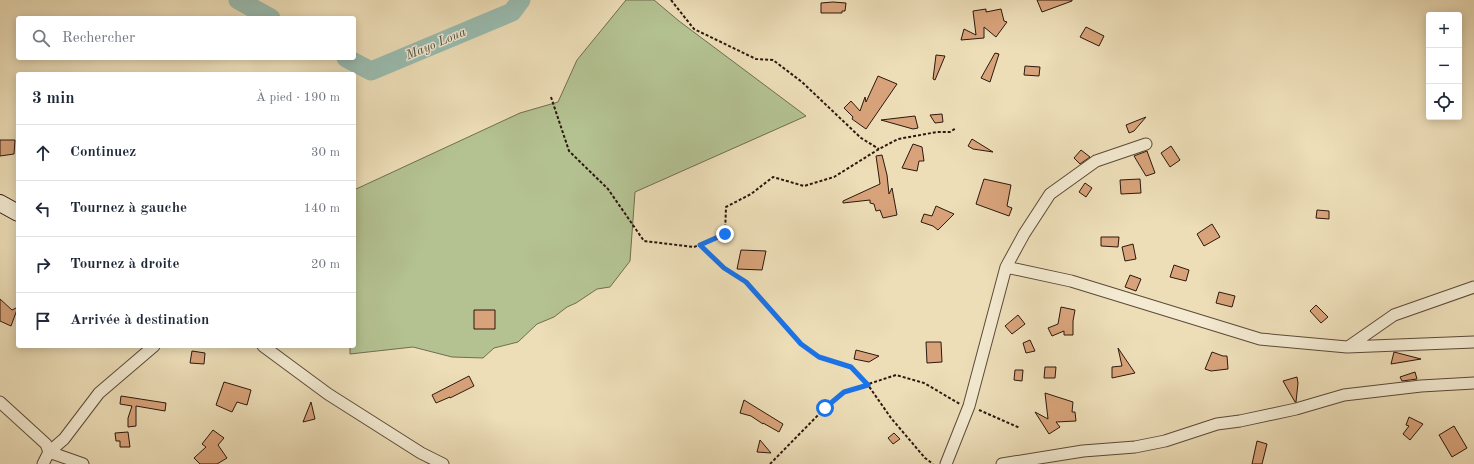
<!DOCTYPE html>
<html lang="fr">
<head>
<meta charset="utf-8">
<style>
  body { margin:0; font-family:"Old Standard TT",serif; background:#f2f2f3; color:#1f2937 }
  .controls { position:absolute; right:12px; top:12px; display:grid; overflow:hidden; border-radius:4px; box-shadow:0 2px 10px #0003 }
  .controls button { width:36px; height:36px; display:grid; place-items:center; padding:0; border:0; border-bottom:1px solid #e0e1e3; background:#fff; color:#1f2937; font:20px sans-serif }
  .stop { position:absolute; width:12px; height:12px; margin:-9px; border:3px solid #1a73e8; border-radius:50%; background:#fff }
  .stop.end { background:#1a73e8; border-color:#fff; box-shadow:0 1px 4px #0008 }
  .list { margin:0; padding:0; list-style:none }
  h2 { display:flex; justify-content:space-between; align-items:center; height:52px; margin:0; padding:0 16px; font-size:17px }
  h2 small { font-size:13px; font-weight:400; color:#747a83 }
  .list li { display:grid; grid-template-columns:26px 1fr auto; gap:12px; align-items:center; box-sizing:border-box; height:56px; padding:0 16px; border-top:1px solid #e0e1e3 }
  .list b { display:block; font-size:15px; white-space:nowrap }
  .list em { font-size:13px; font-style:normal; color:#747a83 }
  .icon { flex:none; width:22px; height:22px; fill:none; stroke:currentColor; stroke-width:2; stroke-linecap:round; stroke-linejoin:round }
  .map { position:relative; flex:none; width:1474px; height:464px; overflow:hidden }
  .search { position:absolute; background:#fff; box-shadow:0 2px 10px #0003; left:16px; top:16px; width:340px; height:44px; display:flex; align-items:center; gap:10px; box-sizing:border-box; padding:0 14px; border-radius:4px; color:#747a83; font-size:15px }
  .panel { position:absolute; background:#fff; box-shadow:0 2px 10px #0003; left:16px; top:72px; width:340px; height:276px; border-radius:4px }
  .map>svg:first-child { display:block }
  .green { fill:#b4c292; stroke:#706d50 }
  .lines { fill:none; stroke-linecap:round; stroke-linejoin:round }
  .river { stroke:#99bcb0; stroke-width:19 }
  .building { fill:#d8a37a; stroke:#2c180d }
  .minor-casing { stroke:#5c4a38; stroke-width:13 }
  .secondary-casing { stroke:#2c180d; stroke-width:18 }
  .path { stroke:#2c180d; stroke-width:2; stroke-dasharray:3 2; stroke-linecap:butt }
  .minor { stroke:#f3ead1; stroke-width:11 }
  .secondary { stroke:#f3ead1; stroke-width:16 }
  .route { stroke:#1a73e8; stroke-width:5 }
  .labels { text-anchor:middle; dominant-baseline:central; stroke-width:3; stroke-linejoin:round; paint-order:stroke }
  .water-label { font-size:13px; font-style:italic; fill:#525146; stroke:#f3ead1 }
</style>
</head>
<body>
<div class="map">
<svg width="1474" height="464" viewBox="0 0 1474 464">
  <rect width="100%" height="100%" fill="#eddeb8"/>
  <filter id="stains"><feTurbulence type="fractalNoise" baseFrequency=".005" numOctaves="4"/><feColorMatrix values="0 0 0 0 .2 0 0 0 0 .09 0 0 0 0 .02 0 0 0 .5 -.17"/></filter>
  <radialGradient id="worn" r=".72"><stop offset=".6" stop-color="#630" stop-opacity="0"/><stop offset="1" stop-color="#630" stop-opacity=".3"/></radialGradient>
  <path class="green" d="M626 0H654L679 21 806 116 635 192 630 261 610 287 597 289 576 303 567 307 554 317 537 324 518 342 494 348 483 358 452 357 413 347 350 354V346H354V190L520 113 558 102 577 60Z"/>
  <g class="lines">
    <path class="river" d="M238 0 271 18
      M346 58 371 71 512 12 521 0"/>
  </g>
  <path class="building" d="M1037 0H1072V1L1042 12Z
    M833 2 846 3 845 11H842V13H821V3Z
    M986 9V12L1001 9 1004 21 1007 22 996 37 984 27V38L961 40 964 29 976 35 973 11Z
    M1086 27 1104 36 1099 46 1080 37Z
    M995 53 999 54 990 82 981 78Z
    M936 55 945 56 935 80 933 79Z
    M1025 66 1040 67 1039 76 1024 75Z
    M878 76 897 84 866 129 852 119 853 117 844 108 851 101 860 111 865 97 866 102Z
    M942 114 943 122 935 123 930 115Z
    M915 116 918 128 913 129 881 120Z
    M1146 117 1134 131 1129 133 1126 125Z
    M972 139 993 152 973 149 968 146Z
    M0 140H15L14 154 0 156Z
    M913 144 922 147 924 161H919L917 171 902 168Z
    M1171 146 1180 160 1170 167 1161 153Z
    M1081 150 1090 157 1080 164 1074 158Z
    M1147 151 1155 173 1146 176 1134 156Z
    M882 155 887 175 889 194 892 188 897 215 883 218 880 210 876 211 874 204 870 203V200L843 203V201L880 184 876 156Z
    M984 179 1011 185 1007 206 1012 208 1009 216 976 204Z
    M1140 179 1141 193 1121 194 1120 180Z
    M1085 183 1092 188 1086 197 1079 192Z
    M936 206 954 214 938 230 933 226 921 222 924 214 932 216Z
    M1317 210 1329 211V219L1316 218Z
    M1212 224 1220 237 1204 246 1197 234Z
    M1101 237H1119L1118 247 1101 246Z
    M1133 244 1136 259 1125 261 1122 247Z
    M741 250 766 251 762 270 737 269Z
    M1174 265 1189 270 1186 281 1170 277Z
    M1130 275 1141 279 1136 291 1125 287Z
    M1219 292 1235 296 1232 307 1216 303Z
    M0 299 12 310 18 307 11 326 0 321Z
    M1316 305 1328 317 1321 323 1310 311Z
    M1061 307 1075 310 1073 321V335H1064V331L1052 336 1048 328 1058 324Z
    M474 310H495V329H474Z
    M1018 315 1025 324 1012 334 1005 326Z
    M1030 340 1035 351 1026 353 1023 343Z
    M926 342H941L942 362 927 363Z
    M1118 348 1135 373 1112 378V367L1122 366Z
    M856 350 879 356 869 362 854 359Z
    M192 351 205 353 204 364 190 363Z
    M1212 352 1223 356H1227L1228 369 1211 371 1205 369Z
    M1394 352 1421 359 1391 364Z
    M1045 367H1056L1055 378H1044Z
    M1015 370H1023L1022 381 1014 380Z
    M1415 372 1417 379 1402 381 1400 377Z
    M469 376 474 386 450 398V397L436 403 432 395Z
    M1297 377 1298 383 1296 402H1295L1283 381Z
    M224 382 251 390 247 405 237 402 232 412 216 405Z
    M1045 393 1073 402 1072 412H1075L1076 421 1056 422 1060 427 1049 434 1035 412 1048 419Z
    M121 396 166 403 165 411 136 406V426L128 427V418L132 406 120 404Z
    M744 400 783 424 779 432 763 423V424L751 416 740 413Z
    M311 402 315 419 303 422Z
    M1409 417 1423 424 1410 440 1403 434 1409 426 1406 425Z
    M1454 426 1467 448 1452 457 1439 435Z
    M213 430 224 438 218 445 227 458 217 464H200L194 458 206 447 202 444Z
    M128 432 130 447H120V441H116L115 433Z
    M894 433 900 439 893 444 888 438Z
    M760 440 771 453 757 452Z
    M1257 441 1267 444 1262 464H1252Z"/>
  <g class="lines">
    <g class="minor-casing">
      <path id="minor" d="M1006 267 1071 281 1260 339 1347 347 1474 342
        M263 346 328 394 421 453 443 464
        M1348 347 1394 315 1474 287
        M0 402 46 444 49 452 83 464
        M43 464 49 452 64 439 99 393 154 346
        M946 464 969 406 1006 267 1024 234 1050 194 1096 161 1146 144
        M1002 464 1083 451 1135 447 1165 441 1217 424 1240 421 1296 409 1344 395 1421 386 1474 383"/>
    </g>
    <g class="secondary-casing">
      <path id="secondary" d="M0 203 18 213"/>
    </g>
    <path class="path" d="M671 0 694 29 756 59 773 60 802 82 861 138 879 149
      M551 97 569 151 608 189 644 241 694 247 725 234 726 207 751 194 773 177 804 186 834 177 879 149 898 139 937 132H950L956 128
      M700 245 724 268 746 282 801 344 819 357 851 367 868 385 891 418 925 458 933 464
      M979 410 1020 428
      M770 464 825 408 844 392 896 375 924 383 960 404"/>
    <use href="#minor" class="minor"/>
    <use href="#secondary" class="secondary"/>
  </g>
  <g class="lines">
    <path class="route" d="M725 234 700 245 724 268 746 282 801 344 819 357 851 367 868 385 844 392 825 408"/>
  </g>
  <g class="labels">
    <g class="water-label">
      <text transform="translate(436 44) rotate(-23)">Mayo Loua</text>
    </g>
  </g>
  <rect width="100%" height="100%" filter="url(#stains)"/>
  <rect width="100%" height="100%" fill="url(#worn)"/>
</svg>
<div class="controls">
<button>+</button>
<button>−</button>
<button><svg class="icon" aria-label="locate" viewBox="0 0 24 24"><circle cx="12" cy="12" r="6"/><path d="M12 2v4M12 18v4M2 12h4M18 12h4"/></svg></button>
</div>
<div class="stop" style="left:825px;top:408px"></div>
<div class="stop end" style="left:725px;top:234px"></div>
<div class="search"><svg class="icon" aria-label="search" viewBox="0 0 24 24"><circle cx="10" cy="10" r="6"/><path d="M15 15l6 6"/></svg>Rechercher</div>
<section class="panel">
<h2>3 min<small>À pied · 190 m</small></h2>
<ul class="list">
<li><svg class="icon" aria-label="ahead" viewBox="0 0 24 24"><path d="M12 20V5M6 11l6-6 6 6"/></svg><div><b>Continuez</b></div><em>30 m</em></li>
<li><svg class="icon" aria-label="left" viewBox="0 0 24 24"><path d="M17 20v-9H6M10 6l-5 5 5 5"/></svg><div><b>Tournez à gauche</b></div><em>140 m</em></li>
<li><svg class="icon" aria-label="right" viewBox="0 0 24 24"><path d="M7 20v-9h11M14 6l5 5-5 5"/></svg><div><b>Tournez à droite</b></div><em>20 m</em></li>
<li><svg class="icon" aria-label="arrive" viewBox="0 0 24 24"><path d="M6 21V4h12l-3 4 3 4H6"/></svg><div><b>Arrivée à destination</b></div></li>
</ul>
</section>
</div>
</body>
</html>
